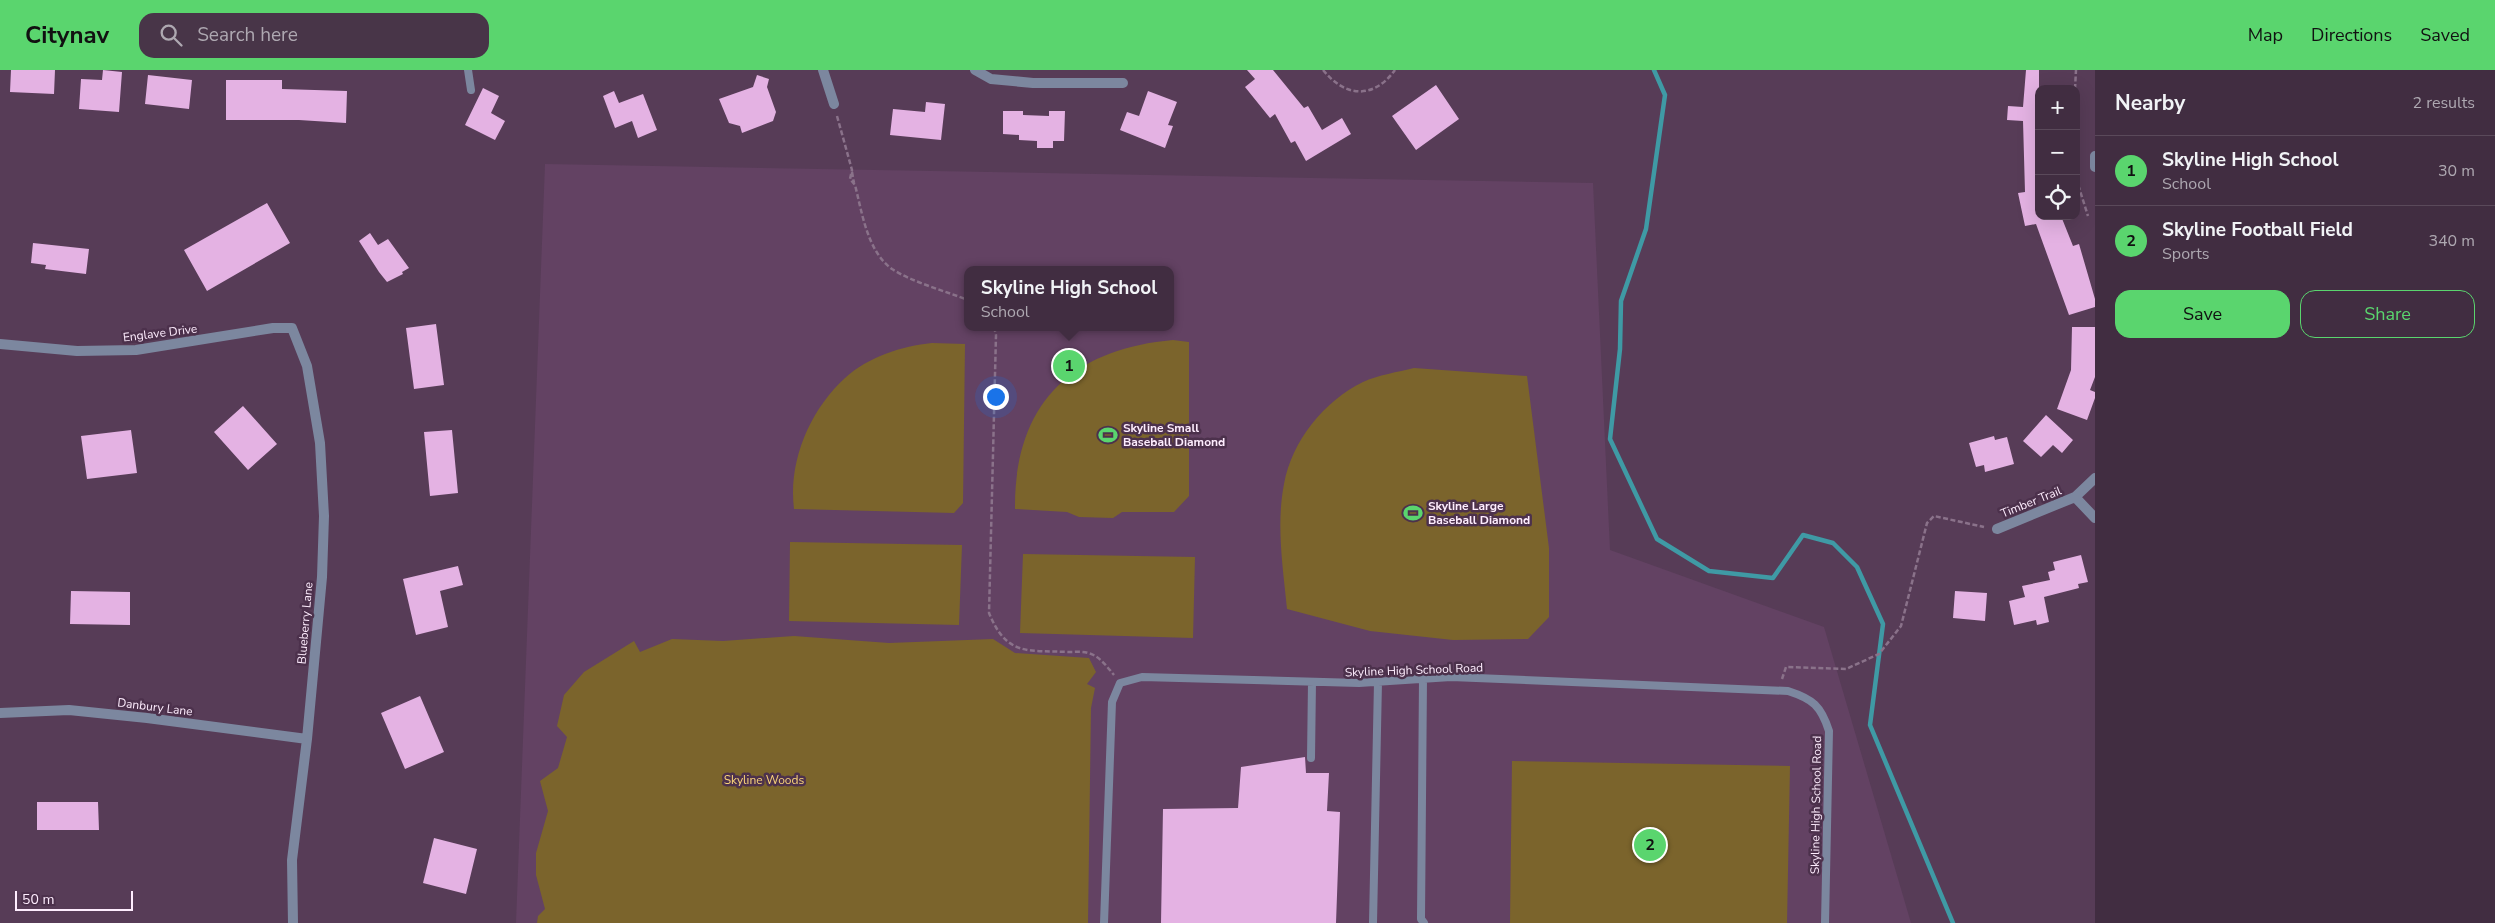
<!DOCTYPE html>
<html lang="en">
<head>
<meta charset="utf-8">
<style>
  body { margin:0; font-family:"Nunito Sans",sans-serif; background:#483548; color:#f1f3f6 }
  .controls { position:absolute; right:15px; top:15px; display:grid; overflow:hidden; border-radius:10px; box-shadow:0 5px 20px #0002 }
  .controls button { width:45px; height:45px; display:grid; place-items:center; padding:0; border:0; border-bottom:1px solid #5a495a; background:#412d41; color:#f1f3f6; font:25px sans-serif }
  .scale { position:absolute; left:15px; bottom:12px; width:118px; box-sizing:border-box; padding-left:5px; border:2px solid #feedfe; border-top:0; font-size:14px; line-height:18px; white-space:nowrap; color:#feedfe; -webkit-text-stroke:4px #4c314c; paint-order:stroke }
  .you { position:absolute; left:995px; top:326px; width:18px; height:18px; margin:-12px; border:4px solid #fff; border-radius:50%; background:#1a73e8; box-shadow:0 0 0 8px #1a73e833 }
  .badge { display:grid; place-items:center; width:32px; height:32px; border-radius:50%; background:#5ad56e; color:#111; font-size:16px; font-weight:700 }
  .pin { position:absolute; translate:-50% -50%; border:2px solid #fff; box-shadow:0 1px 5px #0006 }
  .popup { position:absolute; left:964px; top:196px; width:210px; height:65px; box-sizing:border-box; display:grid; place-content:center; border-radius:10px; background:#412d41; filter:drop-shadow(0 1px 4px #0005); font-size:16px; white-space:nowrap; color:#aea8b1 }
  .popup b { font-size:19px; color:#f1f3f6 }
  .popup::after { content:''; position:absolute; left:50%; top:100%; margin-left:-10px; border:10px solid transparent; border-top-color:#412d41 }
  .list { margin:0; padding:0; list-style:none }
  h2 { display:flex; justify-content:space-between; align-items:center; height:65px; margin:0; padding:0 20px; font-size:21px }
  h2 small { font-size:16px; font-weight:400; color:#aea8b1 }
  .list li { display:grid; grid-template-columns:32px 1fr auto; gap:15px; align-items:center; box-sizing:border-box; height:70px; padding:0 20px; border-top:1px solid #5a495a }
  .list b { display:block; font-size:19px; white-space:nowrap }
  .list p { margin:0; font-size:16px; white-space:nowrap; color:#aea8b1 }
  .list em { font-size:16px; font-style:normal; color:#aea8b1 }
  .actions { display:flex; gap:10px; padding:15px 20px }
  .actions a { flex:1; padding:11px 0; border:1px solid #5ad56e; border-radius:15px; text-align:center; font-size:18px; color:#5ad56e }
  .actions .main { background:#5ad56e; color:#111 }
  .icon { flex:none; width:28px; height:28px; fill:none; stroke:currentColor; stroke-width:2; stroke-linecap:round; stroke-linejoin:round }
  .map { position:relative; flex:none; width:2095px; height:853px; overflow:hidden }
  header { display:flex; align-items:center; gap:30px; box-sizing:border-box; height:70px; padding:0 25px; background:#5ad56e; color:#111 }
  header strong { font-size:24px }
  nav { display:flex; gap:28px; margin-inline-start:auto; font-size:18px }
  .search { width:350px; height:45px; background:#483548; display:flex; align-items:center; gap:12px; box-sizing:border-box; padding:0 18px; border-radius:15px; color:#aea8b1; font-size:19px }
  main { display:flex }
  aside { flex:1; background:#412d41 }
  .map>svg:first-child { display:block }
  .built { fill:#634263; fill-rule:evenodd }
  .green { fill:#7b642c }
  .lines { fill:none; stroke-linecap:round; stroke-linejoin:round }
  .stream { stroke:#3f9aa5; stroke-width:4.5 }
  .building { fill:#e4b2e3 }
  .path { stroke:#8a728a; stroke-width:2.5; stroke-dasharray:5 2.5; stroke-linecap:butt }
  .lane { stroke:#7c879f; stroke-width:8 }
  .street { stroke:#7c879f; stroke-width:10 }
  .labels { text-anchor:middle; dominant-baseline:central; stroke-width:5; stroke-linejoin:round; paint-order:stroke }
  .street-label { font-size:12px; fill:#feedfe; stroke:#4c314c }
  .poi-label { font-size:12px; font-weight:bold; fill:#feedfe; stroke:#4c314c; text-anchor:start }
  .park-label { font-size:12px; fill:#fad47a; stroke:#4c314c }
</style>
</head>
<body>
<header>
<strong>Citynav</strong>
<div class="search"><svg class="icon" aria-label="search" viewBox="0 0 24 24"><circle cx="10" cy="10" r="6"/><path d="M15 15l6 6"/></svg>Search here</div>
<nav><a>Map</a><a>Directions</a><a>Saved</a></nav>
</header>
<main>
<div class="map">
<svg width="2095" height="853" viewBox="0 0 2095 853">
  <rect width="100%" height="100%" fill="#573c57"/>
  <path class="built" d="M545 94 1593 113 1610 480 1824 557 1911 853H516ZM968 200H1170V257H968Z"/>
  <path class="green" d="M1173 270 1189 272V426L1174 442H1122L1113 448 1079 447 1067 442 1015 439C1014 334 1071 279 1173 270Z
    M932 273 965 274 963 433 954 443 794 439C788 391 810 340 845 308 868 287 902 276 932 273Z
    M1414 298 1527 306 1549 478V547L1528 569 1453 570 1370 561 1287 539C1283 498 1276 455 1284 414 1292 371 1324 331 1363 312 1378 305 1398 302 1414 298Z
    M790 472 962 475 959 555 789 551Z
    M1023 484 1195 487 1193 568 1020 563Z
    M794 566 889 573 993 569 1015 583 1089 588 1096 602 1087 614 1095 618 1091 638 1088 853H537L538 846 545 839 536 805V783L548 741 540 711 558 698 567 667 557 656 564 625 584 602 634 571 640 582 672 569 723 571Z
    M1512 691 1790 696 1787 853H1510Z"/>
  <g class="lines">
    <path class="stream" d="M1654 0 1665 25 1646 159 1621 231 1620 279 1610 369 1657 469 1709 501 1773 508 1803 465 1833 473 1857 497 1883 554 1870 655 1953 853"/>
  </g>
  <path class="building" d="M11 0H55L54 24 10 22Z
    M103 0 122 2 119 42 79 39 81 9 102 10Z
    M1247 0H1273L1304 38 1308 36 1322 60 1342 48 1351 64 1306 91 1295 71 1291 73 1275 44 1270 48 1245 17 1255 9Z
    M2026 0H2039V146H2061L2073 176 2079 174 2095 229V237L2069 245 2036 154 2025 156 2018 123 2025 122 2023 51 2007 50 2008 36 2023 37Z
    M148 5 192 10 189 39 145 34Z
    M757 5 769 9 767 17 776 42 773 51 742 63 740 56 729 53 719 29 753 17Z
    M226 10H282V19L347 21 346 53 299 50H226Z
    M1436 15 1459 49 1416 80 1392 46Z
    M483 18 499 26 491 43 505 51 495 70 465 55Z
    M614 21 619 33 643 24 657 60 638 68 632 51 615 58 603 26Z
    M1148 21 1177 32 1168 55 1173 56 1165 78 1120 60 1127 42 1139 46Z
    M926 32 945 34 941 70 890 65 893 39 925 42Z
    M1003 41H1023V45L1049 46V41H1065L1064 71H1053V78H1037V71L1019 70V65L1003 64Z
    M267 133 290 173 207 221 184 180Z
    M370 163 378 175 388 169 409 198 402 202 403 204 387 212 379 202 359 171Z
    M33 173 89 179 86 204 45 199 46 195 31 193Z
    M436 254 444 315 414 319 406 258Z
    M2072 257H2095V307L2090 320 2095 322V328L2087 350 2057 339 2071 300Z
    M243 336 277 374 248 400 214 362Z
    M2046 345 2073 370 2062 383 2053 375 2041 387 2023 371Z
    M131 360 137 403 87 409 81 366Z
    M452 360 458 423 430 426 424 362Z
    M1994 366 1995 370 2007 367 2014 394 1985 402 1984 395 1976 397 1969 373Z
    M2081 485 2088 512 2078 514 2079 518 2044 527 2049 552 2037 555 2036 550 2014 555 2009 531 2025 527 2022 516 2050 510 2048 502 2055 500 2053 492Z
    M458 496 463 515 440 521 448 557 416 565 403 509Z
    M71 521 130 522V555L70 554Z
    M1955 521 1987 523 1985 551 1953 548Z
    M420 626 444 682 405 699 381 643Z
    M1305 687 1306 703H1329L1327 741 1340 742 1336 853H1161L1163 739 1238 738 1241 697Z
    M37 732H98L99 760H37Z
    M434 768 477 779 466 824 423 813Z"/>
  <g class="lines">
    <path class="path" d="M1323 0C1345 27 1373 30 1395 0
      M2075 19 2076 0
      M837 46 852 100 850 109 855 115C862 142 867 181 892 199 912 212 945 221 968 230
      M852 102 854 113
      M2076 108 2088 146
      M994 257 996 265 989 543C1007 587 1028 580 1069 582 1075 582 1082 581 1088 583 1100 586 1107 597 1114 605
      M1782 609 1786 597 1846 599 1879 584 1901 556 1927 453 1934 446 1984 457"/>
    <path class="lane" d="M468 0 471 20
      M1423 609 1421 849 1424 853
      M1311 688 1312 612
      M1104 853 1112 632 1120 613 1142 607 1359 613 1451 607 1788 621C1813 629 1821 636 1829 661L1825 853
      M1373 853 1378 612"/>
    <path class="street" d="M823 0 834 34
      M975 0 991 9 1033 13H1123
      M2095 86V97
      M0 274 77 281 136 280 273 258H292L307 296 320 373 324 446 322 507 307 669 292 790 293 853
      M2075 427 2095 448
      M1997 459 2075 427 2095 408
      M0 643 69 640 147 648 307 669"/>
  </g>
  <defs>
    <g id="stadium-bare" transform="scale(1.5)"><path d="M0-5a6.5 5 0 1 0 0 10a6.5 5 0 1 0 0-10ZM-3.5-1.8h7v3.6h-7Z" fill="#5ad56e" stroke="#4c314c" stroke-width="2.5" paint-order="stroke"/></g>
  </defs>
  <g fill-rule="evenodd">
    <use href="#stadium-bare" x="1108" y="365"/>
    <use href="#stadium-bare" x="1413" y="443"/>
  </g>
  <g class="labels">
    <g class="street-label">
      <text transform="translate(160 263) rotate(-7)">Englave Drive</text>
      <text transform="translate(2031 432) rotate(-22)">Timber Trail</text>
      <text transform="translate(305 553) rotate(-85)">Blueberry Lane</text>
      <text transform="translate(1414 600) rotate(-2)">Skyline High School Road</text>
      <text transform="translate(155 637) rotate(7)">Danbury Lane</text>
      <text transform="translate(1816 735) rotate(-89)">Skyline High School Road</text>
    </g>
    <g class="poi-label">
      <text x="1123" y="358">Skyline Small<tspan x="1123" dy="14">Baseball Diamond</tspan></text>
      <text x="1428" y="436">Skyline Large<tspan x="1428" dy="14">Baseball Diamond</tspan></text>
    </g>
    <g class="park-label">
      <text x="764" y="710">Skyline Woods</text>
    </g>
  </g>
</svg>
<div class="controls">
<button>+</button>
<button>−</button>
<button><svg class="icon" aria-label="locate" viewBox="0 0 24 24"><circle cx="12" cy="12" r="6"/><path d="M12 2v4M12 18v4M2 12h4M18 12h4"/></svg></button>
</div>
<div class="scale">50 m</div>
<div class="you"></div>
<div class="pin badge" style="left:1069px;top:296px">1</div>
<div class="popup"><b>Skyline High School</b>School</div>
<div class="pin badge" style="left:1650px;top:775px">2</div>
</div>
<aside>
<h2>Nearby<small>2 results</small></h2>
<ul class="list">
<li><span class="badge">1</span><div><b>Skyline High School</b><p>School</p></div><em>30 m</em></li>
<li><span class="badge">2</span><div><b>Skyline Football Field</b><p>Sports</p></div><em>340 m</em></li>
</ul>
<div class="actions"><a class="main">Save</a><a>Share</a></div>
</aside>
</main>
</body>
</html>
